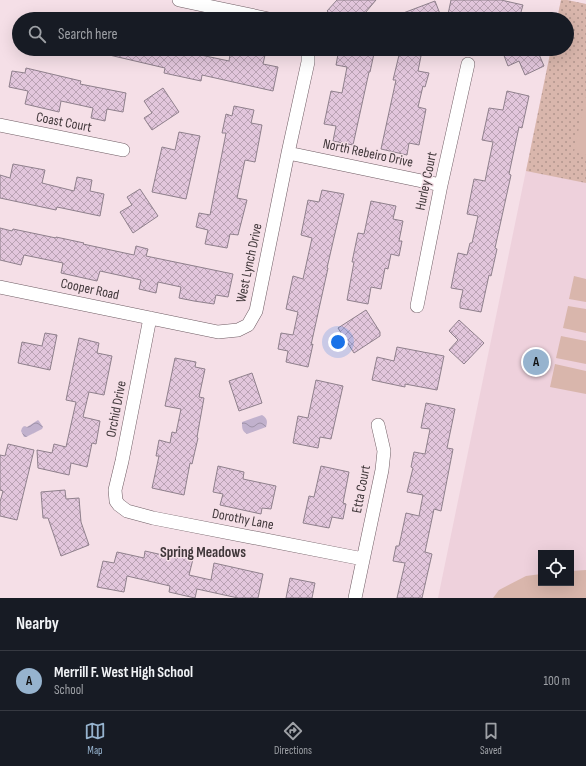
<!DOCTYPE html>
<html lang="en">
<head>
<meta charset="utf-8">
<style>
  body { margin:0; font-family:"Sofia Sans Condensed",sans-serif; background:#20242c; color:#f1f3f6 }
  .controls { position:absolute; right:12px; bottom:12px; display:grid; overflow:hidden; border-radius:0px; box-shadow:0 4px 16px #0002 }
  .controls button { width:36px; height:36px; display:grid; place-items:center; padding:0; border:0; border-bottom:1px solid #363941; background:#171b24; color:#f1f3f6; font:20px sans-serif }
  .you { position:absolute; left:338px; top:342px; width:14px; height:14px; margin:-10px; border:3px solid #fff; border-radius:50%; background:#1a73e8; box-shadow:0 0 0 6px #1a73e833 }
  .badge { display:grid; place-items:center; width:26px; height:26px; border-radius:50%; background:#96b3ce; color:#111; font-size:13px; font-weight:700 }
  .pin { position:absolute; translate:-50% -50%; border:2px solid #fff; box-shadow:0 1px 4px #0006 }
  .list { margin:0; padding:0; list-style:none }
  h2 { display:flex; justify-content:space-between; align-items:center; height:52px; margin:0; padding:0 16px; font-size:17px }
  h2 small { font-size:13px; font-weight:400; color:#9ea1a6 }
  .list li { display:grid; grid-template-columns:26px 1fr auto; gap:12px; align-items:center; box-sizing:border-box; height:60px; padding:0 16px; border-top:1px solid #363941 }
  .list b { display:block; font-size:15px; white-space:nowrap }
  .list p { margin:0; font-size:13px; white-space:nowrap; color:#9ea1a6 }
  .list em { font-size:13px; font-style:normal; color:#9ea1a6 }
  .icon { flex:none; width:22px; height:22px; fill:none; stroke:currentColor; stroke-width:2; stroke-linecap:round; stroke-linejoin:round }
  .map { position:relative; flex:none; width:586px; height:598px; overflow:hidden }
  .search { position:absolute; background:#171b24; box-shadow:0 4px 16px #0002; left:12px; right:12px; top:12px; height:44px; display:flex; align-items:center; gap:10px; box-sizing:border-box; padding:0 14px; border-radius:22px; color:#9ea1a6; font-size:15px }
  .sheet { height:112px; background:#171b24 }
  nav { display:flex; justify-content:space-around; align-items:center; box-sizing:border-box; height:56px; border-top:1px solid #363941; background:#171b24; font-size:11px; color:#9ea1a6 }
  nav a { display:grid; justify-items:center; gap:2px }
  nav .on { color:#96b3ce }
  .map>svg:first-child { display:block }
  .built { fill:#eed1dc; fill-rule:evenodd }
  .grass { fill:url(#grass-dots) }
  .park { fill:#d9b6ac }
  .water { fill:url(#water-waves) }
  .building { fill:url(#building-cross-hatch); stroke:#8f808c }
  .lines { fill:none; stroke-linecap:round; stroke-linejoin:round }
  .minor-casing { stroke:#6f5d64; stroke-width:14 }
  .minor { stroke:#fff; stroke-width:13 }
  .labels { text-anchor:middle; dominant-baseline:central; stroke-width:3; stroke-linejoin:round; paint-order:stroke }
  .street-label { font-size:14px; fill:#40373a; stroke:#f5dfe7 }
  .neighbourhood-label { font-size:15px; font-weight:bold; fill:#40373a; stroke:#f5dfe7 }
</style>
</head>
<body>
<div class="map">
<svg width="586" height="598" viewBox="0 0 586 598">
  <defs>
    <pattern id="grass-dots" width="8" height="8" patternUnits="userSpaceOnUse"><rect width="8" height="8" fill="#d9b6ac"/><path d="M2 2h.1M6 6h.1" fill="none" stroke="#b1958d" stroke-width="1.8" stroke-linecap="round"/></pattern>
    <pattern id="water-waves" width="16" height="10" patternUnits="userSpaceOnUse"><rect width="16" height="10" fill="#c1b1cd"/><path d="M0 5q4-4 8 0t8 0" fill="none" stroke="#9e91a7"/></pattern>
    <pattern id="building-cross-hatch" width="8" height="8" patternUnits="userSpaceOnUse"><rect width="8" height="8" fill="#e2c6dc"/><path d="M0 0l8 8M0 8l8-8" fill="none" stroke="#b9a2b3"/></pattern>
  </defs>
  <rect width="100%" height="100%" fill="#f5dfe7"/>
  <path class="built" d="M561 0H567L586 4V598H438L551 49H567V19H557ZM541 553H571V583H541Z"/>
  <path class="grass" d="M561 0H567L586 4V183L526 171 551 49H567V19H557Z"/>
  <path class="park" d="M586 94V155L574 152Z
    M574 276 586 279V302L569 299Z
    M568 306 586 309V333L563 328Z
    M561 336 586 341V364L556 358Z
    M555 364 586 371V394L550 387Z
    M586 570V598H493L499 590 526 576 541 574V583H571V571Z"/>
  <path class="water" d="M262 415C267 418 268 421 266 427L247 434C242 431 242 428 242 422Z
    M38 420 39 421 43 427 42 429 26 437H24L21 431 22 428 24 426 27 427Z"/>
  <path class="building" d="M337 0H376L360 19H350L343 13 338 19H336L327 11Z
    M451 0H501L523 5 519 19H447Z
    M435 1 442 19H390V18Z
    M105 49H187L197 51 196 54 229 61 231 49H237L265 55 263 64 278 67 273 91 202 75 201 81 164 73 165 68 105 54Z
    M339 49H375L370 72H369L353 145 333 141 336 126 324 124 331 91 342 93 347 67 336 65Z
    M513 49H545L538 52 544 66 525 75 519 61 508 66 503 53Z
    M400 51 421 56 418 71 429 73 425 87 423 86 418 107 426 109 419 145 409 143 407 155 381 149 396 80H393Z
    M26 68 81 81 80 84 126 93 123 112 107 109 105 121 91 118 93 108 61 101 59 112 25 104 28 91 9 87 12 71 25 73Z
    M163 88 179 112 152 130 144 118 152 113 144 101Z
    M507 91 529 96 522 128 519 127 509 174 511 175 495 248 497 249 491 276 489 275 481 312 460 308V303L463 290 451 288 458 253 467 255 470 243H472L478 216 467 214 474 179 485 181 493 142 482 140 489 108 503 110Z
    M234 106 254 110 251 123 262 125 255 162 245 160 237 198 247 200 238 235 230 234 227 248 205 244 208 230 196 227 199 213 210 215 226 133H222L226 114 232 116Z
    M179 132 200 136 186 199 152 192 162 147 175 150Z
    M13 164 45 170 42 183 74 191 77 177 92 180 90 191 104 194 100 216 57 207 56 210 0 198V175L10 178Z
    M140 189 158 216 133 233 120 212 132 205 127 197Z
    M322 190 344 194 327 268H328L311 345 313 344 308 367 286 362 288 351 278 349 281 333 293 335 298 312 286 309 293 276 303 279 312 238 301 235 308 200 319 202Z
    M371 201 396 206 393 219 403 221 399 241H402L399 256 391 254 388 269 385 268 381 289 371 287 368 304 347 300 354 262H352L358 233 364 234Z
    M0 228 12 231 13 229 56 238V237L84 243 83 244 134 255 136 246 148 249 146 256 233 274 228 297 216 295 214 304 194 301 179 298 181 287 158 282 156 293 139 289 141 280 100 271 97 281 61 273 63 263 24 255 21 265 0 260Z
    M366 310 380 332V336L354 353 338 328Z
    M459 320 484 343 464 364 449 350 458 340 449 331Z
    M45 333 57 335 50 370 18 363 22 342 42 346Z
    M79 338 99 343 97 353 112 356 104 395 89 392 83 417 100 421 96 444 92 443 87 467 71 463 69 475 38 468 37 450 52 453 54 444 66 447 76 402 66 400Z
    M397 347 444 356 437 390 405 384V387L372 380 377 357 394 361Z
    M175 358 196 362 195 367 205 369 199 397 204 398 197 437 198 438 192 464 190 463 184 495 152 488 159 456H156L159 440 170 443 172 432 176 433 181 409 165 406Z
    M252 373 262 403 239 411 229 381Z
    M316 380 343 386 331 439 320 437 318 448 293 443 298 416 308 418Z
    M426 403 455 409 447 448 453 449 441 511 434 509 425 552 432 554 422 598H397L405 563 393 561 396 546H399L406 513 419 516 423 495 407 492 413 468 411 467 414 452 425 454 430 429 421 428Z
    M8 444 34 450 17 520 0 516V502L3 491 0 490V455L5 456Z
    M218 466 244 472 243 479 276 486 271 509 262 508 261 514 220 505 223 494 213 492Z
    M321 466 349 472 343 503 346 504 343 519 332 517 329 528 303 523 309 496 314 497Z
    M65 490 66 499 79 498 81 522 89 545 61 556 48 518H43L41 492Z
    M145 551 176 558 177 555 193 559 189 575 211 580 214 563 263 574 258 598H238L197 589 195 598 169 592 170 586 127 576 124 592 97 587 103 561 114 563 117 552 144 558Z
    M290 578 315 583 312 598H286Z"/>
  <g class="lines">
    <g class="minor-casing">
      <path id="minor" d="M179 0 269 19
        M0 125 123 150
        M288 153 441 185
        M0 287 218 332 238 330 248 325 256 311 288 153 308 62V49
        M417 306 441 185 468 64
        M150 318 122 461 115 490 116 501 119 505 127 511 153 518 363 559
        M355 598 382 470 384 451 378 425"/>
    </g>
    <use href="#minor" class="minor"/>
  </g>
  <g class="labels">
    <g class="street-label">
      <text transform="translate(64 122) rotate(11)">Coast Court</text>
      <text transform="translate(368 153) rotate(12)">North Rebeiro Drive</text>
      <text transform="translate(426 181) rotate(-78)">Hurley Court</text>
      <text transform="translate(249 263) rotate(-78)">West Lynch Drive</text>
      <text transform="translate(90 289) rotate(12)">Cooper Road</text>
      <text transform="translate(116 409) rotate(-79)">Orchid Drive</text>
      <text transform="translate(361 489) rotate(-79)">Etta Court</text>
      <text transform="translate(243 519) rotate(11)">Dorothy Lane</text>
    </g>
    <g class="neighbourhood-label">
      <text x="203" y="552">Spring Meadows</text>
    </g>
  </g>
</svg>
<div class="controls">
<button><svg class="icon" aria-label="locate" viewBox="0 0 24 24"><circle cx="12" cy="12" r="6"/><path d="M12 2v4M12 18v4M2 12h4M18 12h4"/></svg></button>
</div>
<div class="you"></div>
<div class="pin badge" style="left:536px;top:362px">A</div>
<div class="search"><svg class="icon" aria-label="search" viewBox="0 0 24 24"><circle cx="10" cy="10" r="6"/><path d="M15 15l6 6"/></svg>Search here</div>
</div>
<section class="sheet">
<h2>Nearby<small></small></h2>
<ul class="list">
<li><span class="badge">A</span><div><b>Merrill F. West High School</b><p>School</p></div><em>100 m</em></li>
</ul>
</section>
<nav>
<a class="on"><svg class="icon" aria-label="map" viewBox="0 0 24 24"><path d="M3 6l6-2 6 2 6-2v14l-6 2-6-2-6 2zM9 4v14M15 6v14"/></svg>Map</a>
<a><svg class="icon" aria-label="directions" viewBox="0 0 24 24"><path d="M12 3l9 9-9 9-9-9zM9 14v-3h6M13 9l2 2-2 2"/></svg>Directions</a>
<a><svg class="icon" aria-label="saved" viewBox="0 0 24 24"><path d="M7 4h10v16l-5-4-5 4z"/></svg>Saved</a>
</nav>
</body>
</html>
